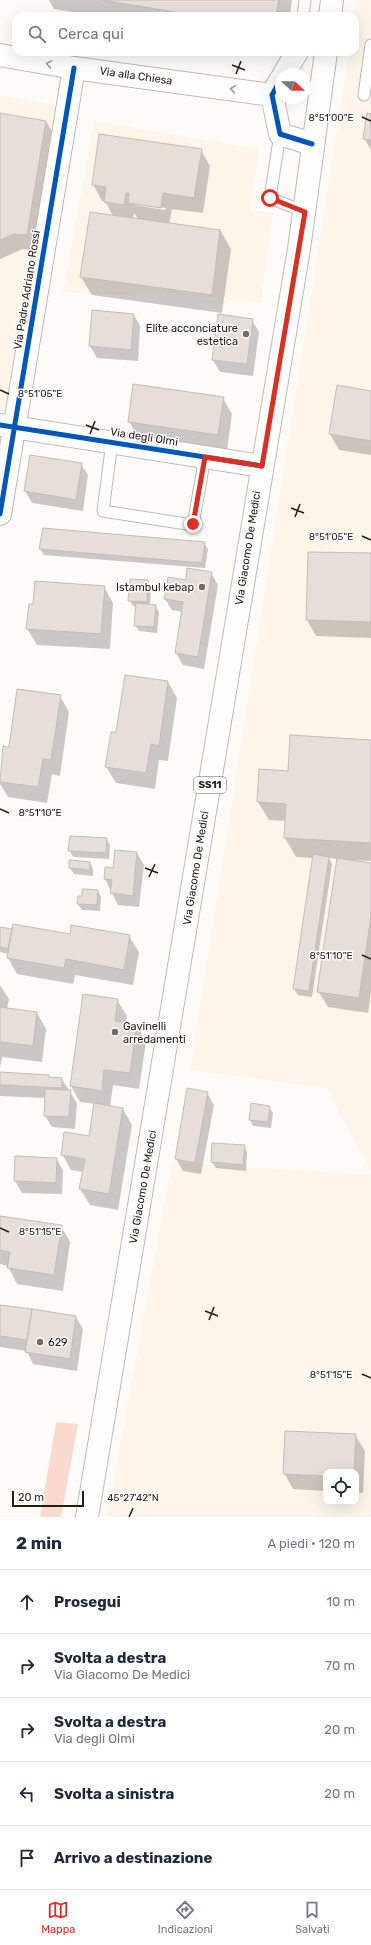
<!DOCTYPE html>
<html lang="it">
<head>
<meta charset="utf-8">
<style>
  body { margin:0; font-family:Rubik,sans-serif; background:#f2f2f3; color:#1f2937 }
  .controls { position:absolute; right:12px; bottom:12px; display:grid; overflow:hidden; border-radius:8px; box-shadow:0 4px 16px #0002 }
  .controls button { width:36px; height:36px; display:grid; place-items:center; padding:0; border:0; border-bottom:1px solid #e0e1e3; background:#fff; color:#1f2937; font:20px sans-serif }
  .compass { position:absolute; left:275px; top:68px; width:36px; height:36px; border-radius:50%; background:#fff; box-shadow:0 4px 16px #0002; rotate:112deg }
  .scale { position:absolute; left:12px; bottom:10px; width:72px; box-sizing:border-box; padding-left:4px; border:2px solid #251d14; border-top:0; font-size:11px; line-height:14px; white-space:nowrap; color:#251d14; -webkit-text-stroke:3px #fff; paint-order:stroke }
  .stop { position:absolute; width:12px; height:12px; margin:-9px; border:3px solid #d93025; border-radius:50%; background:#fff }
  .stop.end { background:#d93025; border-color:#fff; box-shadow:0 1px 4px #0008 }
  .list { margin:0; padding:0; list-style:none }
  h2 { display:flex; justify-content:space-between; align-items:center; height:52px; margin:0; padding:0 16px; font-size:17px }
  h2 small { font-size:13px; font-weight:400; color:#747a83 }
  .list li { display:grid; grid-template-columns:26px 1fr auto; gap:12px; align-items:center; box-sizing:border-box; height:64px; padding:0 16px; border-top:1px solid #e0e1e3 }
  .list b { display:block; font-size:15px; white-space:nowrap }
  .list p { margin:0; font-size:13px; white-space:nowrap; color:#747a83 }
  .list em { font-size:13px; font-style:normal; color:#747a83 }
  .icon { flex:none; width:22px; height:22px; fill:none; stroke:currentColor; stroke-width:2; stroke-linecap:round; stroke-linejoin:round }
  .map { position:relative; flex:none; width:371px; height:1517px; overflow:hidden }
  .search { position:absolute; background:#fff; box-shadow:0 4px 16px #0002; left:12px; right:12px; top:12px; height:44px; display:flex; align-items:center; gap:10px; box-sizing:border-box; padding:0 14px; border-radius:12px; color:#747a83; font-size:15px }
  .sheet { height:372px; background:#fff }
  nav { display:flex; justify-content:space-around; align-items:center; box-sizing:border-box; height:56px; border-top:1px solid #e0e1e3; background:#fff; font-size:11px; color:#747a83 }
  nav a { display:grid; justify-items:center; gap:2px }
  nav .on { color:#d93025 }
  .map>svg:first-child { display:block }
  .built { fill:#fef5e9; fill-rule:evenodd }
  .green { fill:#fadacf }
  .shadow { fill:#0003; fill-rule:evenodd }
  .building { fill:#e5ded9; stroke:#c3bdb8 }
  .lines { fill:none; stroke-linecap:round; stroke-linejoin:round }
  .service-casing { stroke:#bfbbb5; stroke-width:13 }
  .minor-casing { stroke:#bfbbb5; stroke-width:24 }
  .primary-casing { stroke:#bfbbb5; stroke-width:24 }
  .service { stroke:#fffefe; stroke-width:11 }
  .minor { stroke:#fffefe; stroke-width:22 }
  .primary { stroke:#fffefe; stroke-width:22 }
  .cycleway-casing { stroke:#fff; stroke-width:8 }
  .cycleway { stroke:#0057b8; stroke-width:5 }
  .oneway { stroke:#9d9995 }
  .route { stroke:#d93025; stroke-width:5 }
  .ticks { fill:none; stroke:#251d14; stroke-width:1.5 }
  .poi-dot { fill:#716b64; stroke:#fff; stroke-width:1.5 }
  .labels { text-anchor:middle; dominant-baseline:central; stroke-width:3; stroke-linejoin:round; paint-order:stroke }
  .shield { fill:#fff; stroke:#66615a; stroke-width:1 }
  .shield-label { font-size:10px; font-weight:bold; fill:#251d14 }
  .street-label { font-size:11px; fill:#251d14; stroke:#fff }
  .poi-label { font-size:11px; fill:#251d14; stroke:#fff; text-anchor:end }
  .ticks-label { font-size:10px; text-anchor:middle; fill:#251d14; stroke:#fff; stroke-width:3; stroke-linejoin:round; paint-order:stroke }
</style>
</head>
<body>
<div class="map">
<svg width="371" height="1517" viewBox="0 0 371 1517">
  <rect width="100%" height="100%" fill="#fdfbf8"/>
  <path class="built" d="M356 0H371V1171L326 1088 190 1070 349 52H355L354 16Z
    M0 95 57 106 8 409 0 408Z
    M94 121 259 149 250 210 273 213 261 303 137 290 135 296 63 292Z
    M172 1162 371 1175V1517H107ZM326 1472H356V1502H326Z"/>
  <path class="green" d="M56 1422 78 1424 61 1517H40Z"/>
  <path class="shadow" d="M49 0H292L290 16H98L54 9Z
    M0 114 46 121 55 137 36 251 23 249 0 259Z
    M371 115V150L364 138Z
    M201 150 210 166 203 213 172 209 169 224 220 230 231 249 222 313 92 295 81 277 113 216 105 201H102L93 184ZM135 203 166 208 165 210 135 205ZM134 213 138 219H133Z
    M134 315 140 326 138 361 97 358 90 346Z
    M252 320 259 332 253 376 220 372 213 360Z
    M338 386 371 392V455L339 450 330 434Z
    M223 398 232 414 227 450 138 438 129 421Z
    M31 456 81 464 88 475 83 511 32 503 25 491Z
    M204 543 208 549 205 568 44 555 40 549Z
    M309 553 371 554V638L316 636 307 620Z
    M211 573 218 585 204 669 183 665 176 653 183 612 172 610 165 599 186 581Z
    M148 581 151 587 150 605 155 606 159 612 157 633 139 631 135 625 137 607 133 606 129 600Z
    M104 587 113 603 110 649 37 645 27 629 34 605Z
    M168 682 177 698 168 761 159 760 155 789 116 783 106 767 117 733Z
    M60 696 69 712 60 776 52 774 47 803 8 797 0 784 4 747 9 748Z
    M371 741V861L355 860V861L371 864V992L368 1013 328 1007 318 991 338 859 329 858 332 864 312 997 298 995 294 989 313 858 296 857 285 838 286 821 269 820 258 802 289 772Z
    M106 839 110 845 109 859 73 857 70 851Z
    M137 853 144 865 139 907 118 905 105 879 114 869Z
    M90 862 93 869V876L74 874 70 868Z
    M98 891 101 897 100 911 82 910 78 904 83 897Z
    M0 928 71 935 129 936 139 952 133 985 75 975 73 984 17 974 8 958V954L0 952Z
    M0 985 9 999 7 1009 37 1013 46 1029 42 1062 2 1057 0 1068Z
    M117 1000 127 1016 126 1024 137 1026 146 1042 139 1089 113 1085 110 1107 123 1109 132 1125 118 1210 90 1205 80 1189 83 1172 71 1170 62 1154 90 1137 95 1104 80 1102 71 1086Z
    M0 1073 49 1075 50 1078 62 1079 77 1103 75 1129 52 1127 45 1116 46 1098 0 1096Z
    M207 1093 214 1105 201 1174 183 1171 176 1159Z
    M269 1107 273 1113 271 1128 253 1126 250 1119Z
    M213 1144 244 1146 247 1152 246 1171 216 1168 212 1162Z
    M57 1159 63 1171 62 1194 22 1193 15 1181Z
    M0 1217 61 1226 70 1242 63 1291 17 1284 8 1266 0 1264Z
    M0 1306 76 1317 83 1329 77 1371 33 1364 27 1351 0 1347Z
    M355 1435 365 1451 363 1493H356V1472H326V1491L293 1489 284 1473Z"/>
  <path class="building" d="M101 0H279L276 16H199Z
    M0 113 46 121 27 235 14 234 0 240Z
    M367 113 371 114V140L363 139Z
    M99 134 202 149 194 198 163 193 161 208 128 203 129 193H126L124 205 104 202 106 187 92 185Z
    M90 212 220 230 212 295 80 277Z
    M92 310 134 314 131 350 89 346Z
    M218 314 253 319 247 364 212 360Z
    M133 384 224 397 218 435 128 422Z
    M337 385 371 391V441L329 434Z
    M30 455 82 463 76 500 24 491Z
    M43 528 205 542 202 563 39 549Z
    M308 552 371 553V622L306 620Z
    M187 568 212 572 198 657 175 653 183 602 164 599 168 577 186 580Z
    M130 579 148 580 147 602 128 601Z
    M35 581 105 586 101 634 26 629 29 604H33Z
    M136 603 156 605 154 627 134 626Z
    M125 675 168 681 159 746 151 744 146 773 105 767 111 732H116Z
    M17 689 61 695 51 760 43 759 38 787 0 782 3 746 9 747Z
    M290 735 371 740V843L284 838 286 804 257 802 259 769 288 771Z
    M70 836 107 838 106 853 68 851Z
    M115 850 137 852 133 896 110 893 112 880 104 879 105 867 113 868Z
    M313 854 329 857 309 991 293 989Z
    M337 858 371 863V916L359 998 317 992Z
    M69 860 90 862V870L69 868Z
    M82 889 98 890 97 905 77 904 78 896H82Z
    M13 924 70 934 71 925 130 935 124 970 66 959 64 968 7 958Z
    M0 927 12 929 8 949 0 947Z
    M83 994 118 999 115 1021 137 1025 130 1073 104 1070 102 1091 70 1086Z
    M0 1007 37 1012 33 1046 0 1042Z
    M0 1072 49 1075V1077L62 1078V1088L0 1085Z
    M187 1088 208 1092 195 1163 175 1159Z
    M45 1089 71 1090 69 1117 44 1116Z
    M94 1103 123 1108 109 1194 79 1189 85 1159 61 1155 64 1132 89 1136Z
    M251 1103 270 1106 268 1122 249 1120Z
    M212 1143 245 1145 243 1165 211 1162Z
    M15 1156 57 1158 56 1183 14 1181Z
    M0 1216 62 1225 54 1275 7 1268 10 1252 0 1250Z
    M0 1305 32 1309 27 1340 0 1336Z
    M32 1309 76 1316 70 1359 25 1352Z
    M285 1431 356 1434 354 1472H326V1476L283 1474Z"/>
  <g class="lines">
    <g class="service-casing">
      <path id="service" d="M303 16 305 0
        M364 95 371 45
        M280 134 270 198 305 212
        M112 442 103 511 193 525 205 457"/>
    </g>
    <g class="minor-casing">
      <path id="minor" d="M0 55 74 68 272 95
        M284 74 297 52
        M281 79 272 95 280 134 312 144
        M1 425 262 466
        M0 514 74 68"/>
    </g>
    <g class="primary-casing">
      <path id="primary" d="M330 16 332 0
        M87 1517 299 249 326 52"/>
    </g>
    <use href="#service" class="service"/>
    <use href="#minor" class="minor"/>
    <use href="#primary" class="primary"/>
    <g class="cycleway-casing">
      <path id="cycleway" d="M281 79 272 95 280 134 312 144
        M0 425 262 466
        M0 514 74 68"/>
    </g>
    <use href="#cycleway" class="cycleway"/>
  </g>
  <defs><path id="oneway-chevron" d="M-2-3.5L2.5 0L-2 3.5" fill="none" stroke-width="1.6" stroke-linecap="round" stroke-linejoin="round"/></defs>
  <g class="oneway">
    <use href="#oneway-chevron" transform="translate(49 64) rotate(-170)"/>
    <use href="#oneway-chevron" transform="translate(233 89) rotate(-172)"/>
  </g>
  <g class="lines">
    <path class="route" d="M193 524 205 457 262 466 305 212 270 198"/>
  </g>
  <path class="ticks" d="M232 65 245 70M236 74 241 61M362 117 371 121M0 390 9 394M86 425 99 430M90 434 95 421M291 508 304 513M295 517 300 504M362 536 371 540M0 809 9 813M145 868 158 873M149 877 155 864M362 955 371 959M0 1228 9 1232M205 1311 218 1316M209 1320 214 1307M362 1374 371 1378M129 1517 133 1508"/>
  <g class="poi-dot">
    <circle cx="246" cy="334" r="4"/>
    <circle cx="202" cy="587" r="4"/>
    <circle cx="115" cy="1032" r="4"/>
    <circle cx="40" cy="1342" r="4"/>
  </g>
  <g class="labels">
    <rect class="shield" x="194" y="777" width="32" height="16" rx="3"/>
    <g class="shield-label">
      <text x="210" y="785">SS11</text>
    </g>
    <g class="street-label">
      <text transform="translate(136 76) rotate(8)">Via alla Chiesa</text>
      <text transform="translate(27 290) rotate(-81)">Via Padre Adriano Rossi</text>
      <text transform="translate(144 437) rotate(9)">Via degli Olmi</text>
      <text transform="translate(248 548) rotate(-81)">Via Giacomo De Medici</text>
      <text transform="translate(196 868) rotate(-81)">Via Giacomo De Medici</text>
      <text transform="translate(143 1187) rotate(-80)">Via Giacomo De Medici</text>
    </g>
    <g class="poi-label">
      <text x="238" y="328">Elite acconciature<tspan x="238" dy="13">estetica</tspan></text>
      <text x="194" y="587">Istambul kebap</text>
      <text x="123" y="1026" text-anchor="start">Gavinelli<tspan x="123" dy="13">arredamenti</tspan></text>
      <text x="48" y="1342" text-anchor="start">629</text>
    </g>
  </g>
  <g class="ticks-label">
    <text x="331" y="121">8°51'00"E</text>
    <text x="40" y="397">8°51'05"E</text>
    <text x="331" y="540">8°51'05"E</text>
    <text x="40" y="816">8°51'10"E</text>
    <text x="331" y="959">8°51'10"E</text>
    <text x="40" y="1235">8°51'15"E</text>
    <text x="331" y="1378">8°51'15"E</text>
    <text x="133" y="1501">45°27'42"N</text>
  </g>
</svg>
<div class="controls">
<button><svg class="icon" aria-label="locate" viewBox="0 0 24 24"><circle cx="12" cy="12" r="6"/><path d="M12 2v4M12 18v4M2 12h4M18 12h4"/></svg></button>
</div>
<svg class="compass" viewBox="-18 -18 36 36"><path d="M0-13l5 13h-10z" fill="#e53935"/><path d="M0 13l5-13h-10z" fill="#747a83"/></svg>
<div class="scale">20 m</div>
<div class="stop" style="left:270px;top:198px"></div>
<div class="stop end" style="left:193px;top:524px"></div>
<div class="search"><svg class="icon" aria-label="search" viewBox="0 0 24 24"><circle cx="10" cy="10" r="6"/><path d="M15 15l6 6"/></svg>Cerca qui</div>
</div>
<section class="sheet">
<h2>2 min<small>A piedi · 120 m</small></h2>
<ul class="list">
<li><svg class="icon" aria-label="ahead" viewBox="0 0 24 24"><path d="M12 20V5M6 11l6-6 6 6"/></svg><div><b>Prosegui</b></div><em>10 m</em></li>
<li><svg class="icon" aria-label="right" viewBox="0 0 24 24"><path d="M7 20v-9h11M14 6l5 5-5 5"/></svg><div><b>Svolta a destra</b><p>Via Giacomo De Medici</p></div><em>70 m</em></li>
<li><svg class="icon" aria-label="right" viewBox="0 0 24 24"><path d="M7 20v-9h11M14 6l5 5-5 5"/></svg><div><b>Svolta a destra</b><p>Via degli Olmi</p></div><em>20 m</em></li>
<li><svg class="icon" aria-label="left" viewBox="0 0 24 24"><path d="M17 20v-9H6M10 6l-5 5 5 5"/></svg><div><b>Svolta a sinistra</b></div><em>20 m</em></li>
<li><svg class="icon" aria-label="arrive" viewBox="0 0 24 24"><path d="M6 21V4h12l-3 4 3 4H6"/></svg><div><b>Arrivo a destinazione</b></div></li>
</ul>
</section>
<nav>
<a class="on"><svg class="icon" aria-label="map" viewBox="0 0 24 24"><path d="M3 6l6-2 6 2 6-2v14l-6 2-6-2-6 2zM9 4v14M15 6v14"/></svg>Mappa</a>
<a><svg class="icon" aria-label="directions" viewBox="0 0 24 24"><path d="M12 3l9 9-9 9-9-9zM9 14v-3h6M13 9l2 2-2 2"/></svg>Indicazioni</a>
<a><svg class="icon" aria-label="saved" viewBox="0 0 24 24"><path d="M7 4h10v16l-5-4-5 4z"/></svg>Salvati</a>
</nav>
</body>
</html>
